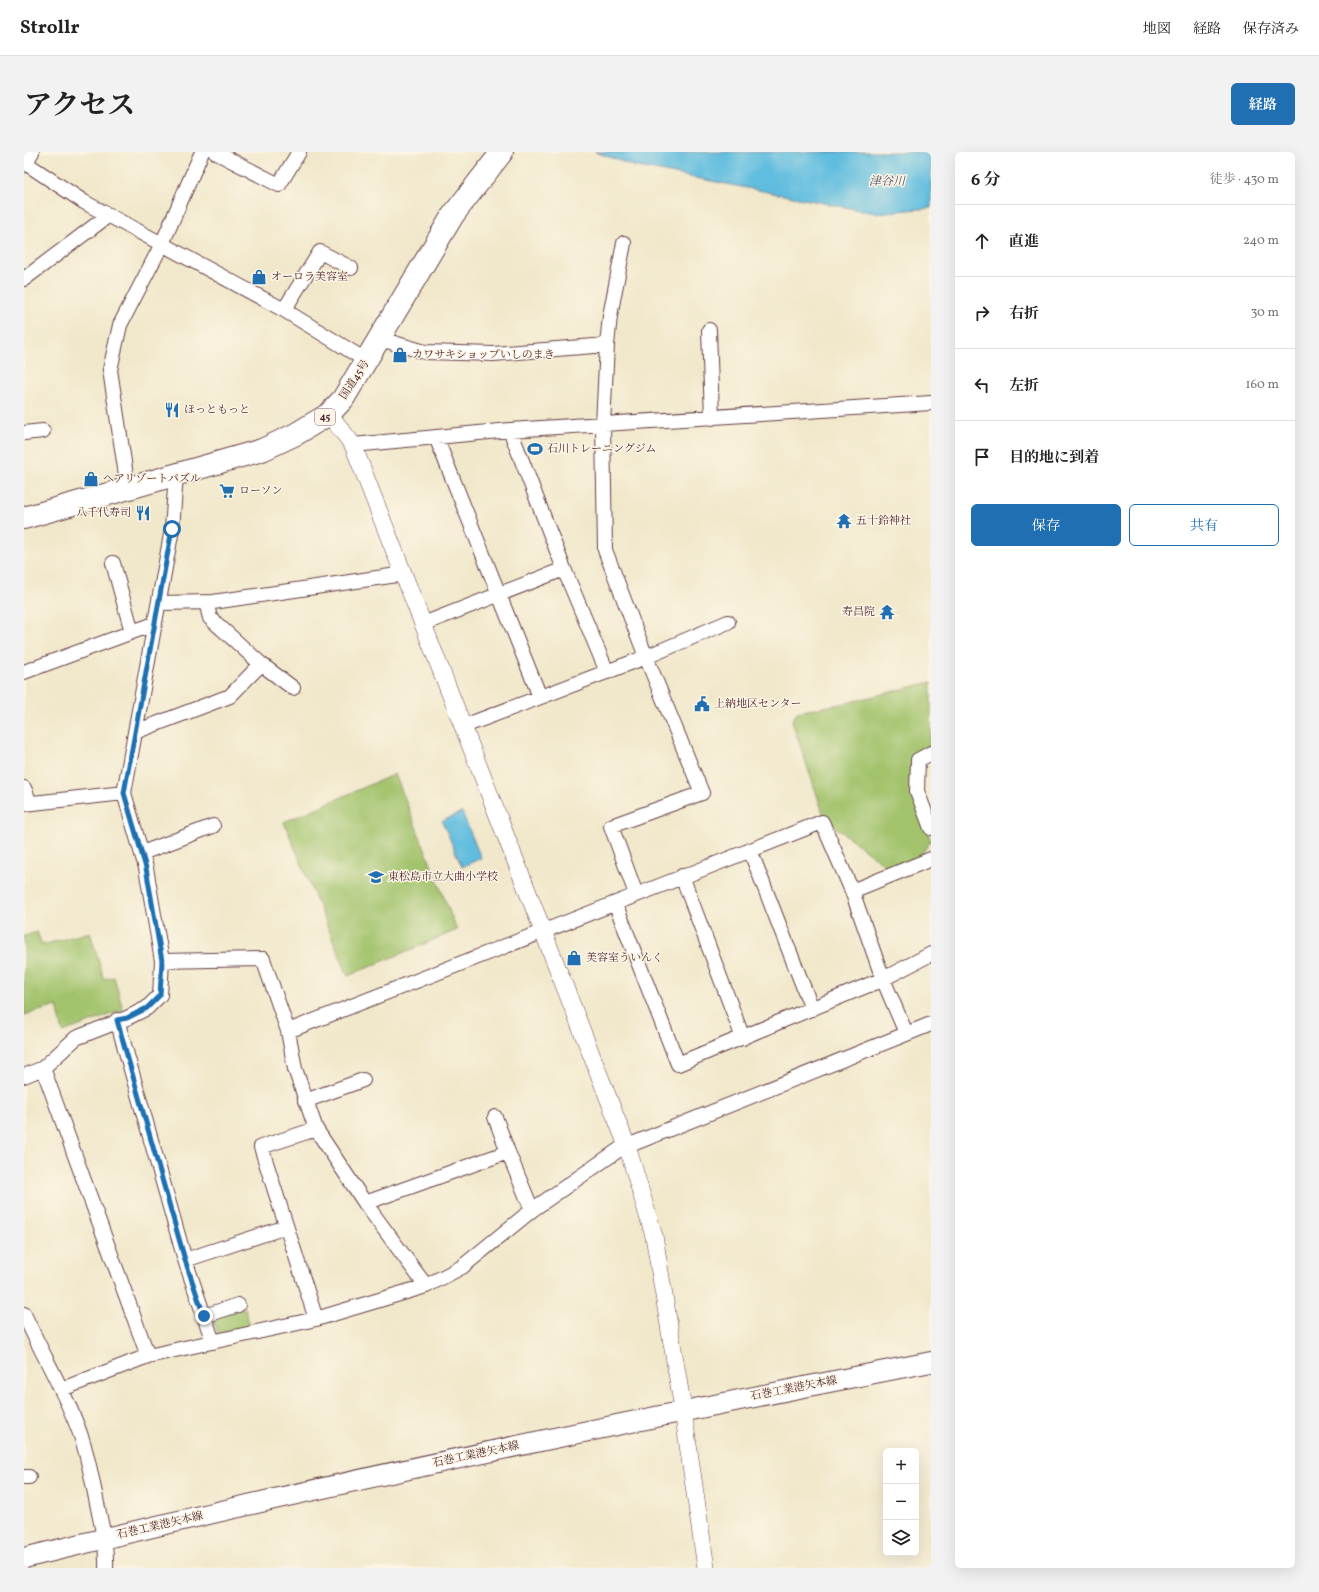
<!DOCTYPE html>
<html lang="ja">
<head>
<meta charset="utf-8">
<style>
  body { margin:0; font-family:Vollkorn,"Noto Serif JP",serif; background:#f2f2f2; color:#222 }
  .controls { position:absolute; right:12px; bottom:12px; display:grid; overflow:hidden; border-radius:6px; box-shadow:0 4px 16px #0002 }
  .controls button { width:36px; height:36px; display:grid; place-items:center; padding:0; border:0; border-bottom:1px solid #e0e0e0; background:#fff; color:#222; font:20px sans-serif }
  .stop { position:absolute; width:12px; height:12px; margin:-9px; border:3px solid #1f6fb2; border-radius:50%; background:#fff }
  .stop.end { background:#1f6fb2; border-color:#fff; box-shadow:0 1px 4px #0008 }
  .list { margin:0; padding:0; list-style:none }
  h2 { display:flex; justify-content:space-between; align-items:center; height:52px; margin:0; padding:0 16px; font-size:17px }
  h2 small { font-size:13px; font-weight:400; color:#767676 }
  .list li { display:grid; grid-template-columns:26px 1fr auto; gap:12px; align-items:center; box-sizing:border-box; height:72px; padding:0 16px; border-top:1px solid #e0e0e0 }
  .list b { display:block; font-size:15px; white-space:nowrap }
  .list em { font-size:13px; font-style:normal; color:#767676 }
  .actions { display:flex; gap:8px; padding:12px 16px }
  .actions a { flex:1; padding:9px 0; border:1px solid #1f6fb2; border-radius:6px; text-align:center; font-size:14px; color:#1f6fb2 }
  .actions .main { background:#1f6fb2; color:#fff }
  .icon { flex:none; width:22px; height:22px; fill:none; stroke:currentColor; stroke-width:2; stroke-linecap:round; stroke-linejoin:round }
  .map { position:relative; flex:none; width:907px; height:1416px; overflow:hidden; border-radius:6px }
  header { display:flex; align-items:center; gap:24px; box-sizing:border-box; height:56px; padding:0 20px; background:#fff; border-bottom:1px solid #e0e0e0 }
  header strong { font-size:19px }
  nav { display:flex; gap:22px; margin-inline-start:auto; font-size:14px }
  .intro { display:flex; align-items:center; justify-content:space-between; box-sizing:border-box; height:96px; padding:0 24px }
  h1 { margin:0; font-size:28px }
  .button { padding:10px 18px; border-radius:6px; background:#1f6fb2; color:#fff; font-size:14px; font-weight:700 }
  main { display:flex; gap:24px; padding:0 24px }
  aside { flex:1; background:#fff; border-radius:6px; box-shadow:0 4px 16px #0002 }
  .map>svg:first-child { display:block }
  .green { fill:#a2c36c; stroke:#76714c }
  .water { fill:#61bddf; stroke:#566e85 }
  .lines { fill:none; stroke-linecap:round; stroke-linejoin:round }
  .minor-casing { stroke:#633d43; stroke-width:16 }
  .tertiary-casing { stroke:#633d43; stroke-width:18 }
  .secondary-casing { stroke:#633d43; stroke-width:22 }
  .trunk-casing { stroke:#633d43; stroke-width:24 }
  .minor { stroke:#fff; stroke-width:14 }
  .tertiary { stroke:#fff; stroke-width:17 }
  .secondary { stroke:#fff; stroke-width:20 }
  .trunk { stroke:#fff; stroke-width:22 }
  .route { stroke:#1f6fb2; stroke-width:5 }
  .labels { text-anchor:middle; dominant-baseline:central; stroke-width:3; stroke-linejoin:round; paint-order:stroke }
  .shield { fill:#fcf5e5; stroke:#7f5f63; stroke-width:1 }
  .shield-label { font-size:10px; font-weight:bold; fill:#4a1f2b }
  .poi-label { font-size:11px; fill:#4a1f2b; stroke:#fcf5e5; text-anchor:start }
  .street-label { font-size:11px; fill:#4a1f2b; stroke:#fcf5e5 }
  .water-label { font-size:12px; font-style:italic; fill:#52566a; stroke:#fcf5e5 }
</style>
</head>
<body>
<header>
<strong>Strollr</strong>
<nav><a>地図</a><a>経路</a><a>保存済み</a></nav>
</header>
<div class="intro"><h1>アクセス</h1><a class="button">経路</a></div>
<main>
<div class="map">
<svg width="907" height="1416" viewBox="0 0 907 1416">
  <rect width="100%" height="100%" fill="#fcf5e5"/>
  <filter id="ink" filterUnits="userSpaceOnUse"><feTurbulence type="fractalNoise" baseFrequency=".025" numOctaves="2"/><feDisplacementMap in="SourceGraphic" scale="8" xChannelSelector="R" yChannelSelector="G"/><feConvolveMatrix kernelMatrix="1 2 1 2 8 2 1 2 1" color-interpolation-filters="sRGB"/></filter>
  <filter id="wash" filterUnits="userSpaceOnUse"><feTurbulence type="fractalNoise" baseFrequency=".012" numOctaves="4" result="noise"/><feDisplacementMap in="SourceGraphic" scale="16" xChannelSelector="R" yChannelSelector="G"/><feGaussianBlur stdDeviation="0.9" result="paint"/><feColorMatrix in="noise" values="0 0 0 0 0 0 0 0 0 0 0 0 0 0 0 0 0 1.4 0 .05"/><feComposite in="paint" operator="in"/></filter>
  <g filter="url(#wash)">
    <rect width="100%" height="100%" fill="#f1e8cb"/>
    <path class="green" d="M907 530V597L888 639 907 689 892 709 861 713 801 667 768 569 773 560 822 551Z
      M371 622 433 778 324 824 260 670Z
      M13 780 18 793 66 780 80 827 90 825 99 858 39 880 33 854 0 863V784Z
      M221 1156 227 1178 200 1184 193 1180 189 1169 193 1164Z"/>
    <path class="water" d="M571 0H907V56L851 61 610 14Z
      M438 660 457 706 438 715 418 669Z"/>
  </g>
  <g filter="url(#ink)">
    <g class="lines">
      <g class="minor-casing">
        <path id="minor" d="M191 0 255 33 275 0
          M0 10 60 50 260 158 343 209
          M2 11 8 0
          M600 91 586 164 583 193 579 272 581 398 622 505 678 641 587 674 612 742
          M0 127 85 63
          M260 158 296 100 327 116
          M685 178 688 266
          M356 187 401 200 470 202 583 193
          M486 278 540 417 583 520
          M0 281 19 279
          M412 285 516 545
          M329 293 486 278 907 251
          M104 336 86 218 96 173 138 92 178 0
          M89 411 108 480
          M182 450 186 466 237 512 269 536
          M135 451 189 450 380 422
          M399 472 540 417
          M0 520 130 472
          M440 574 622 505 704 470
          M111 580 206 544 237 512
          M907 601 894 608 893 639 907 676
          M0 636 6 651
          M0 652 100 641
          M726 698 788 857
          M118 701 189 674
          M658 724 719 886
          M828 739 907 707
          M591 751 654 912 859 827 907 802
          M138 809 239 807 264 879 271 917 292 977 341 1051 402 1134
          M93 868 161 1108 189 1190
          M264 879C442 811 620 740 798 670L828 739 859 827 882 881
          M19 916 124 1204
          M0 924 19 916 52 886 103 866 123 856 136 843 138 809 122 716 100 641 148 377 152 323
          M281 949 339 928
          M471 965 484 1000
          M341 1051 484 1000 508 1058
          M161 1108 262 1075
          M0 1162C19 1204 43 1243 58 1287 65 1309 69 1333 74 1356 78 1376 83 1395 82 1416
          M180 1164 214 1153
          M292 1167 237 995 292 977
          M38 1237 124 1204 292 1167 402 1134 438 1115 508 1058 596 997 907 872
          M0 1325H5"/>
      </g>
      <g class="tertiary-casing">
        <path id="tertiary" d="M305 262 329 293 603 994 630 1084 657 1245 682 1416"/>
      </g>
      <g class="secondary-casing">
        <path id="secondary" d="M0 1406C300 1332 604 1269 907 1210"/>
      </g>
      <g class="trunk-casing">
        <path id="trunk" d="M0 366 238 298 272 282 305 262 319 247 429 63 478 0"/>
      </g>
      <use href="#minor" class="minor"/>
      <use href="#tertiary" class="tertiary"/>
      <use href="#secondary" class="secondary"/>
      <use href="#trunk" class="trunk"/>
    </g>
  </g>
  <g class="lines" filter="url(#ink)">
    <path class="route" d="M148 377 100 641 122 716 138 809 136 843 123 856 103 866 93 868 161 1108 180 1164"/>
  </g>
  <defs>
    <g id="shop-bare" transform="scale(1.2)"><path d="M-5-2.5h2.3a2.7 3.5 0 0 1 5.4 0H5L5.5 6h-11ZM-1.5-2.5h3a1.5 2.3 0 0 0-3 0Z" fill="#1f6fb2" stroke="#fcf5e5" stroke-width="2.5" paint-order="stroke"/></g>
    <g id="restaurant-bare" transform="scale(1.2)"><path d="M-5-6h1v4h1v-4h1v4h1v-4h1v5L-1.5 .5V6h-2V.5L-5-1ZM5-6V6H3V1.5H1.5Q1.5-4 5-6Z" fill="#1f6fb2" stroke="#fcf5e5" stroke-width="2.5" paint-order="stroke"/></g>
    <g id="stadium-bare" transform="scale(1.2)"><path d="M0-5a6.5 5 0 1 0 0 10a6.5 5 0 1 0 0-10ZM-3.5-1.8h7v3.6h-7Z" fill="#1f6fb2" stroke="#fcf5e5" stroke-width="2.5" paint-order="stroke"/></g>
    <g id="supermarket-bare" transform="scale(1.2)"><path d="M-6-5.5h2.5l.6 2H6L4.5 2H-2.5L-4.4-4H-6ZM-1.5 3.2a1.3 1.3 0 1 0 .1 0ZM3 3.2a1.3 1.3 0 1 0 .1 0Z" fill="#1f6fb2" stroke="#fcf5e5" stroke-width="2.5" paint-order="stroke"/></g>
    <g id="temple-bare" transform="scale(1.2)"><path d="M0-6L5-2H3V0L6.5 2.5H4V6H1.5V3h-3V6H-4V2.5H-6.5L-3 0V-2H-5Z" fill="#1f6fb2" stroke="#fcf5e5" stroke-width="2.5" paint-order="stroke"/></g>
    <g id="civic-bare" transform="scale(1.2)"><path d="M-.6-6.5H3V-4.5H.6V-3L4-1V1h2V6H-6V1h2V-1L-.6-3ZM-1.2 2.5V6h2.4V2.5Z" fill="#1f6fb2" stroke="#fcf5e5" stroke-width="2.5" paint-order="stroke"/></g>
    <g id="school-bare" transform="scale(1.2)"><path d="M0-5L7-2L0 1L-7-2ZM-4 1L0 2.5L4 1V4Q0 6-4 4Z" fill="#1f6fb2" stroke="#fcf5e5" stroke-width="2.5" paint-order="stroke"/></g>
  </defs>
  <g fill-rule="evenodd">
    <use href="#shop-bare" x="235" y="125"/>
    <use href="#shop-bare" x="376" y="203"/>
    <use href="#restaurant-bare" x="148" y="258"/>
    <use href="#stadium-bare" x="511" y="297"/>
    <use href="#shop-bare" x="67" y="327"/>
    <use href="#supermarket-bare" x="203" y="339"/>
    <use href="#restaurant-bare" x="119" y="361"/>
    <use href="#temple-bare" x="820" y="369"/>
    <use href="#temple-bare" x="863" y="460"/>
    <use href="#civic-bare" x="678" y="552"/>
    <use href="#school-bare" x="352" y="725"/>
    <use href="#shop-bare" x="550" y="806"/>
  </g>
  <g class="labels">
    <rect class="shield" x="291" y="257" width="20" height="16" rx="3"/>
    <g class="shield-label">
      <text x="301" y="265">45</text>
    </g>
    <g class="poi-label">
      <text x="247" y="125">オーロラ美容室</text>
      <text x="388" y="203">カワサキショップいしのまき</text>
      <text x="160" y="258">ほっともっと</text>
      <text x="523" y="297">石川トレーニングジム</text>
      <text x="79" y="327">ヘアリゾートパズル</text>
      <text x="215" y="339">ローソン</text>
      <text x="107" y="361" text-anchor="end">八千代寿司</text>
      <text x="832" y="369">五十鈴神社</text>
      <text x="851" y="460" text-anchor="end">寿昌院</text>
      <text x="690" y="552">上納地区センター</text>
      <text x="364" y="725">東松島市立大曲小学校</text>
      <text x="562" y="806">美容室ういんく</text>
    </g>
    <g class="street-label">
      <text transform="translate(331 228) rotate(-57)">国道45号</text>
      <text transform="translate(770 1237) rotate(-11)">石巻工業港矢本線</text>
      <text transform="translate(452 1303) rotate(-12)">石巻工業港矢本線</text>
      <text transform="translate(136 1374) rotate(-13)">石巻工業港矢本線</text>
    </g>
    <g class="water-label">
      <text x="863" y="30">津谷川</text>
    </g>
  </g>
</svg>
<div class="controls">
<button>+</button>
<button>−</button>
<button><svg class="icon" aria-label="layers" viewBox="0 0 24 24"><path d="M12 4l9 5-9 5-9-5zM3 14l9 5 9-5"/></svg></button>
</div>
<div class="stop" style="left:148px;top:377px"></div>
<div class="stop end" style="left:180px;top:1164px"></div>
</div>
<aside>
<h2>6 分<small>徒歩 · 430 m</small></h2>
<ul class="list">
<li><svg class="icon" aria-label="ahead" viewBox="0 0 24 24"><path d="M12 20V5M6 11l6-6 6 6"/></svg><div><b>直進</b></div><em>240 m</em></li>
<li><svg class="icon" aria-label="right" viewBox="0 0 24 24"><path d="M7 20v-9h11M14 6l5 5-5 5"/></svg><div><b>右折</b></div><em>30 m</em></li>
<li><svg class="icon" aria-label="left" viewBox="0 0 24 24"><path d="M17 20v-9H6M10 6l-5 5 5 5"/></svg><div><b>左折</b></div><em>160 m</em></li>
<li><svg class="icon" aria-label="arrive" viewBox="0 0 24 24"><path d="M6 21V4h12l-3 4 3 4H6"/></svg><div><b>目的地に到着</b></div></li>
</ul>
<div class="actions"><a class="main">保存</a><a>共有</a></div>
</aside>
</main>
</body>
</html>
